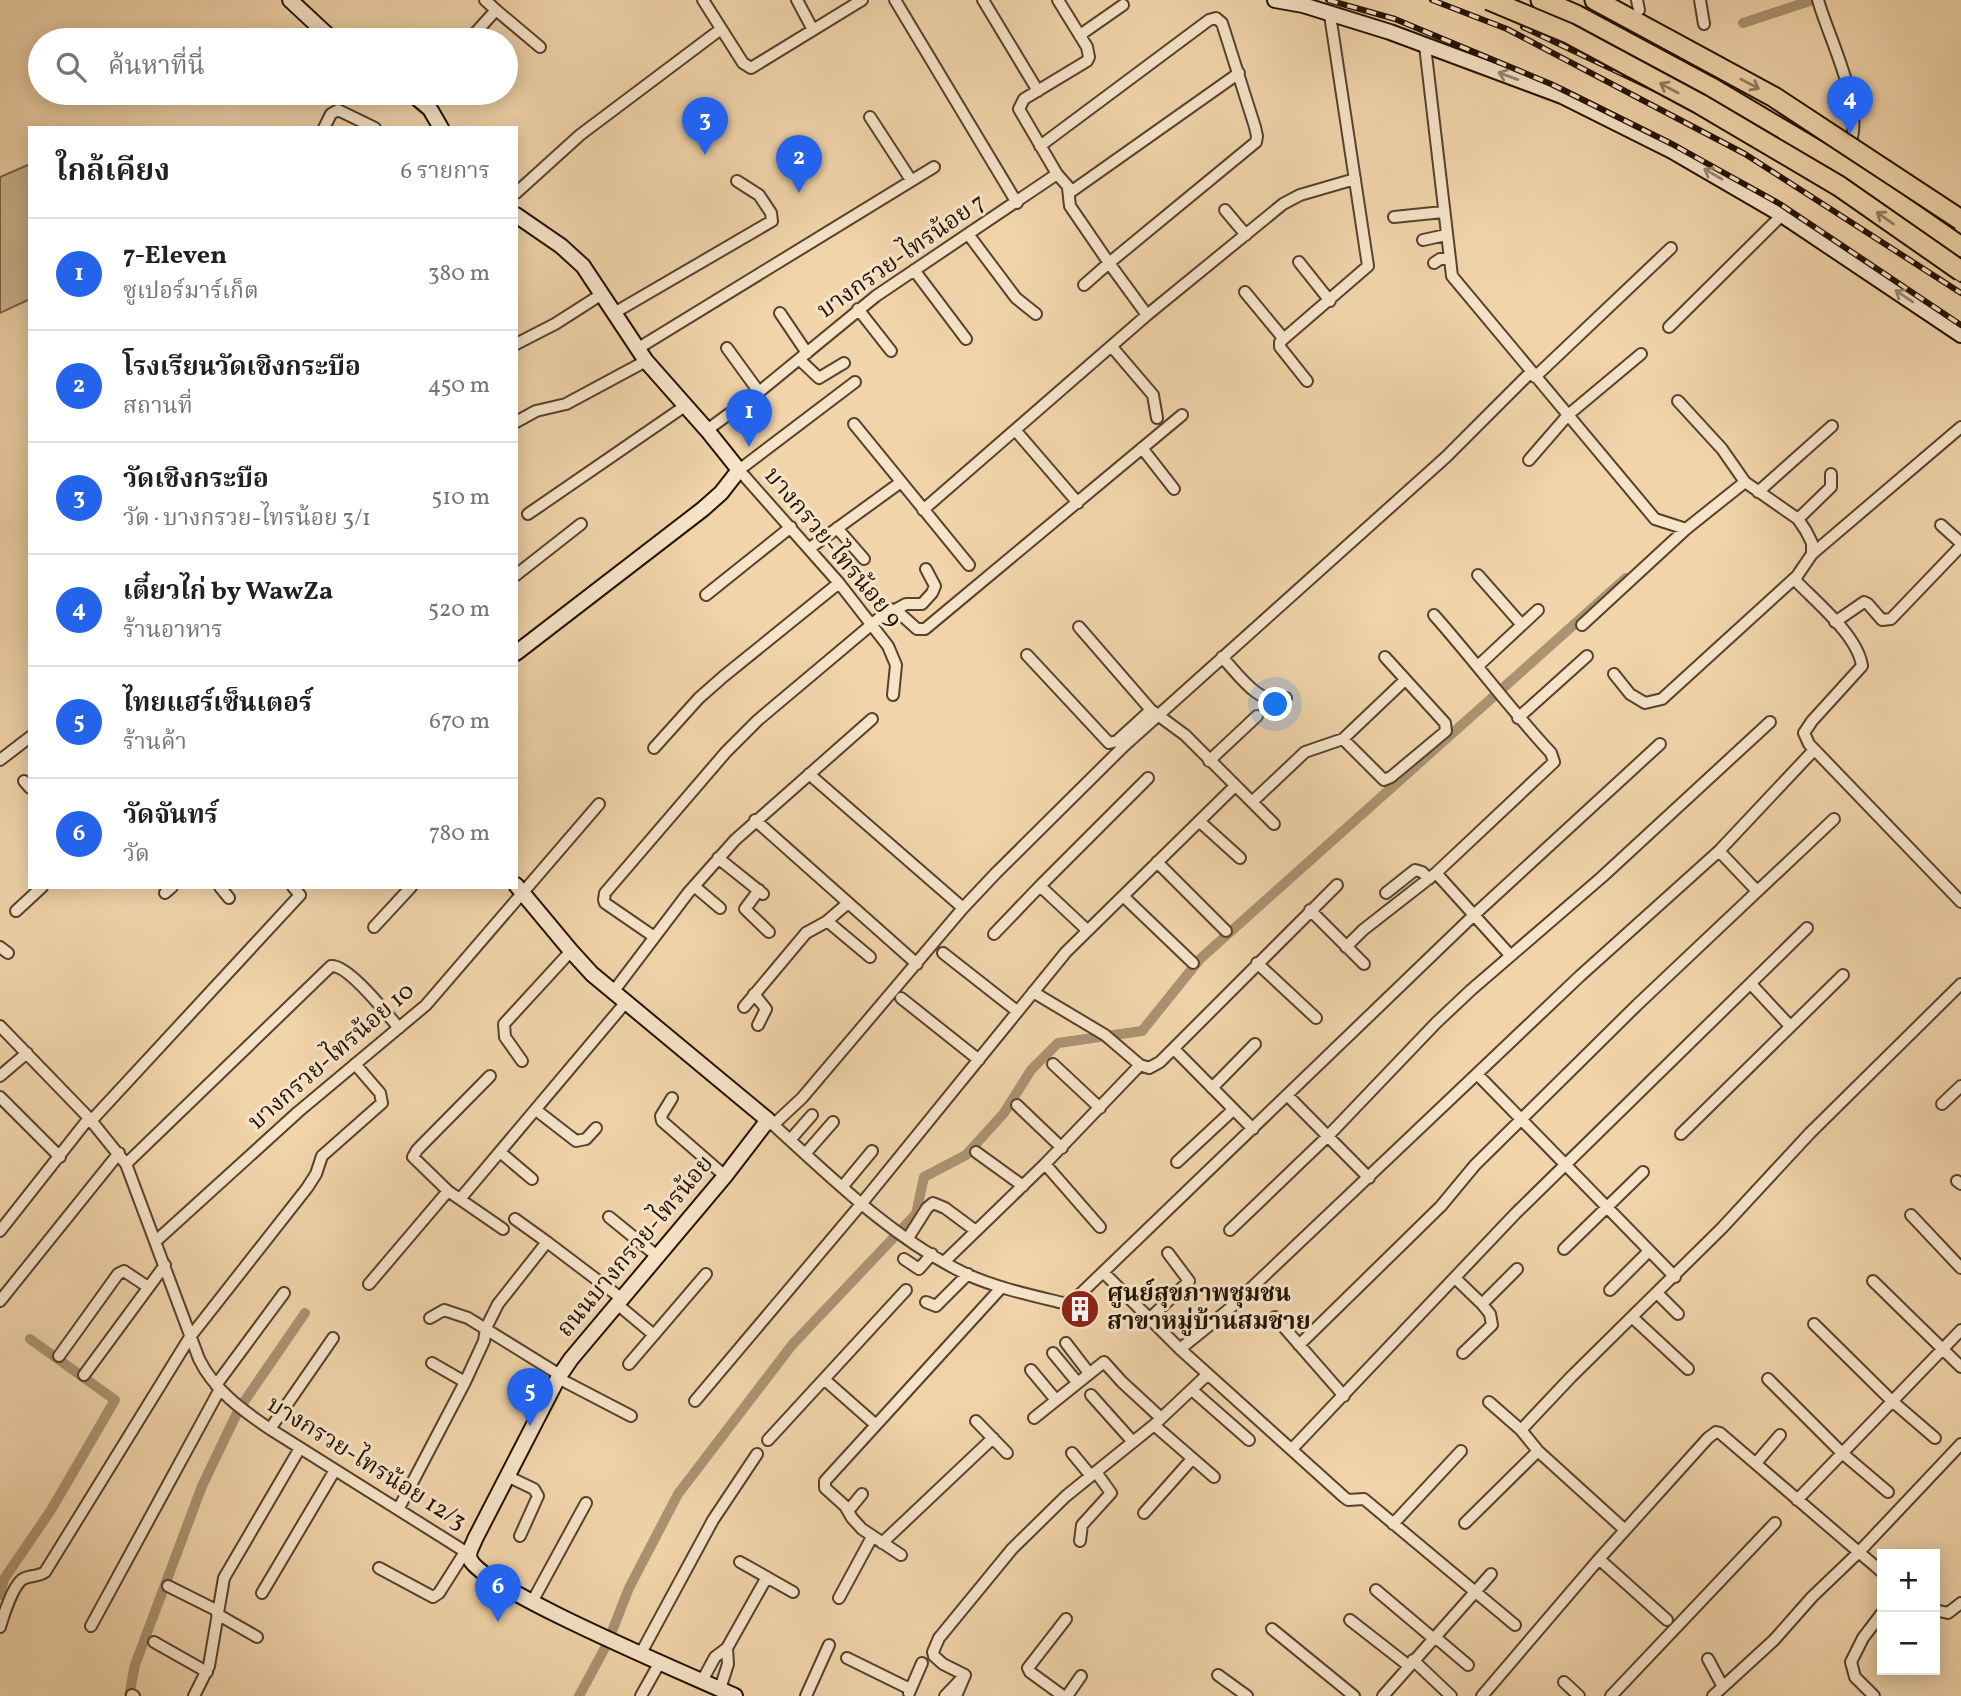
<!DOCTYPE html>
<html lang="th">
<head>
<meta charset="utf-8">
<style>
  body { margin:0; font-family:Vollkorn,"Noto Serif Thai",serif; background:#f2f2f2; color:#202124 }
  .controls { position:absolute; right:21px; bottom:21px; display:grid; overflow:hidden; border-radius:0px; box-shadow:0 4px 18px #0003 }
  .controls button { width:63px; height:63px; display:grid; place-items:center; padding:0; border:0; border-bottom:2px solid #e0e0e0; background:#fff; color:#202124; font:35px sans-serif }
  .you { position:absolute; left:1276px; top:705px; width:24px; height:24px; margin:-18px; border:5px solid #fff; border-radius:50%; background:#1a73e8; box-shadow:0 0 0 10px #1a73e833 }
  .badge { display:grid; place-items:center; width:46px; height:46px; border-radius:50%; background:#2563eb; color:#fff; font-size:23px; font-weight:700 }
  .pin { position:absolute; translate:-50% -58px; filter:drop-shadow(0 2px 4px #0008) }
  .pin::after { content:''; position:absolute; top:37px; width:24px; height:21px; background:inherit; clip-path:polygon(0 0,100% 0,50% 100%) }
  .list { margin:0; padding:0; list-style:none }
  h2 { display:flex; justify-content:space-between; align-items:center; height:91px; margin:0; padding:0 28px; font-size:30px }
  h2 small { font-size:23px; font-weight:400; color:#757577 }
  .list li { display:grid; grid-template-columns:46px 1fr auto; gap:21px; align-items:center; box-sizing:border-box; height:112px; padding:0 28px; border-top:2px solid #e0e0e0 }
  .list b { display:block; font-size:26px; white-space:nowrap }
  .list p { margin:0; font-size:23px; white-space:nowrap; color:#757577 }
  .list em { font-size:23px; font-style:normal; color:#757577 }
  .icon { flex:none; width:38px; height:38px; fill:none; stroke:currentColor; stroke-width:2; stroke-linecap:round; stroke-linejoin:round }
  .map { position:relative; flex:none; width:1961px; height:1696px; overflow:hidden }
  .search { position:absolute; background:#fff; box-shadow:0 4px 18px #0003; left:28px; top:28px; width:490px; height:77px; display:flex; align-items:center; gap:18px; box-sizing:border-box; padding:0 24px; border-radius:38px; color:#757577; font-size:26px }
  .panel { position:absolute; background:#fff; box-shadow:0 4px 18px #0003; left:28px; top:126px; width:490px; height:763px; border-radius:0px }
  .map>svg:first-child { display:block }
  .green { fill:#ceb38d; stroke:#786248; stroke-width:2 }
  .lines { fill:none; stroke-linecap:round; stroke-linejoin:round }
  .canal { stroke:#ab9271; stroke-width:10 }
  .street-casing { stroke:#56422c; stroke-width:14 }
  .secondary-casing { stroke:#221202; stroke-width:18 }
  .highway-casing { stroke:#221202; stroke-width:23 }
  .street { stroke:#f6e3c8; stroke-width:10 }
  .secondary { stroke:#f6e3c8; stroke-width:14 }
  .highway { stroke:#f1d4aa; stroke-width:19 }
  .rail-casing { stroke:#221202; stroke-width:6 }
  .rail { stroke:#f6e3c8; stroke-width:3.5; stroke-dasharray:10; stroke-linecap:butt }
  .highway-bridge-casing { stroke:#221202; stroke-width:23; stroke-linecap:butt }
  .highway-bridge { stroke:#f1d4aa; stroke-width:19 }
  .oneway { stroke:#97856f }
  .oneway2 { stroke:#947d5e }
  .labels { text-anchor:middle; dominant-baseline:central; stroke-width:6; stroke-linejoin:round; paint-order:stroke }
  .street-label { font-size:24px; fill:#221202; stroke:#f6e3c8 }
  .poi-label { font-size:24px; font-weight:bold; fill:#221202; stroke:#f6e3c8; text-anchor:start }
</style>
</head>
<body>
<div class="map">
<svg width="1961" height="1696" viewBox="0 0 1961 1696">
  <rect width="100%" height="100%" fill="#f1d4aa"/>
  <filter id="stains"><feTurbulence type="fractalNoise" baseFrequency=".00286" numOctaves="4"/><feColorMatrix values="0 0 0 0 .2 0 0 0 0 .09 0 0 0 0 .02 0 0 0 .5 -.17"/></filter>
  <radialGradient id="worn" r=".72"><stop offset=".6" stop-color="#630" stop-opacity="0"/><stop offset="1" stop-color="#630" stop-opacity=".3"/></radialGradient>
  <path class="green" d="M30 164V299L0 313V177Z"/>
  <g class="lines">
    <path class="canal" d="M1743 23 1813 0
      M0 1595 4 1579 51 1510 115 1400 30 1339
      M129 1696 135 1665 202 1486 239 1409 305 1313
      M579 1696 607 1644 629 1588 678 1494 792 1345 916 1214 924 1177 966 1155 1004 1113 1031 1070 1058 1043 1142 1031 1200 959 1626 578"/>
    <g class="street-casing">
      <path id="street" d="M485 0 496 10
        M703 0 743 63 751 68 862 0
        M797 0 813 30
        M895 0 1017 203
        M983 0 1038 91
        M1058 0 1087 47 1089 57 1087 61 1024 99 1019 109 1057 174 1072 191 1239 73
        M1637 0 1639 10
        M1700 0 1704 24
        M1818 0C1828 37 1868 112 1848 148
        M1080 35 1123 5
        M469 40 496 10 540 47
        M1425 46 1452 276 1655 519 1686 529
        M870 117 911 180
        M324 128 331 114 338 110 375 128
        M1040 146 1209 20 1216 18 1222 23 1255 127 1257 136 1256 142 1109 263 1070 206 1068 188
        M516 193 580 135 721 29
        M1225 210 1246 235
        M1394 217 1443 212
        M968 234 1016 298 1036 314
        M1423 240 1446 235
        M1299 262 1330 301
        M1434 263 1440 259H1449
        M914 270 966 339
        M1084 285 1109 263 1147 315
        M1245 292 1283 338
        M858 309 891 351
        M614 313 772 221 771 213 759 195 737 181
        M780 313 807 353
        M1669 327 1782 215
        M516 344 555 324 602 294
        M1112 347 1153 395 1157 418
        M727 348 759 392
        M637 349 934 167
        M799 359 819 378 844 363
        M1535 377 1671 248
        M1307 381 1280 347V342L1368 266 1330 15
        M855 382 739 470 839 583 888 646 896 665 893 695
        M516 422 536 411 566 404 646 361
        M854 424 969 565
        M707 430 759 392 876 296 1057 174
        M1016 431 1078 503
        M1142 448 1174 489
        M1529 460 1568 415 1641 354
        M1758 492 1832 426
        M923 510 1147 315 1283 204 1300 195 1355 179
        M528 514 685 406
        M1798 519 1831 487V474
        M1941 525 1961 543
        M837 528 864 559
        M810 548 901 482
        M1812 554 1961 427
        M516 575 581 524
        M1478 575 1522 625
        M1797 576 1796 581C1817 603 1858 636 1862 666L1812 721 1804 733 1809 744 1961 902
        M706 595 791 527
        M895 610 906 604H922L932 593 935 586 926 569
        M1835 622 1864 602 1868 604 1882 620 1891 619 1960 547 1961 543
        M1582 625 1686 529 1745 482
        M1079 627 1151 710 1185 735 1274 824
        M1027 655 1109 743 1117 741 1151 710
        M1222 657C1238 674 1260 708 1286 698
        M1479 665 1538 610
        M1614 674 1630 694 1645 703 1662 699 1797 576 1812 554V543L1806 531 1798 519 1745 482 1722 449 1678 401
        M1518 718 1587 656
        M1343 739 1384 780 1391 777 1446 731 1445 723 1385 657
        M654 748 699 698 724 676 839 583
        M0 760 30 737
        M1209 761 1257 716
        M809 774 963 908
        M24 781 30 788
        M1252 802 1305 752 1343 739 1405 680
        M755 820 917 964
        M1199 821 1240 858
        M1719 851 1757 891
        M718 858 763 894
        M1157 862 1226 931
        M1436 873 1510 955
        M694 886 720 908
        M220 887 229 898
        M759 890 745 909 769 932
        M165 893 172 887
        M1386 893 1415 870 1422 872 1429 879
        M1123 896 1193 963
        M1310 910 1364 964
        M16 911 42 887
        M827 921 870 957
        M374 927 411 887
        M1087 930 1040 886 1148 778
        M994 934 1040 886
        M653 936 605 903 604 900 605 893 726 752 758 720 890 609 897 611 917 629H925L1182 415
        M0 947 8 953
        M1346 947 1363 930 1436 873 1554 762 1551 753C1510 709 1474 660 1434 615
        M943 953 1017 1011
        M1257 963 1316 1018
        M1751 984 1790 1026
        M613 992 688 893 735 840 872 719
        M754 994 766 1009 758 1025
        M901 998 979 1060
        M744 1007 806 933 826 922 848 903
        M0 1026 89 1118 126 1164 199 1359C214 1390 242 1410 270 1429L469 1554
        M1174 1049 1253 1129
        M522 1061 505 1037 504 1024 571 951
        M1053 1064 1100 1108
        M1140 1065 1149 1068 1160 1062 1337 885
        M1477 1074 1675 1277
        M0 1076 27 1053
        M490 1076 417 1150 413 1157 448 1191 503 1229
        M1212 1088 1255 1044
        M1287 1095 1369 1178
        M0 1097 60 1157
        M672 1098 661 1116 662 1121 725 1176
        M1942 1104 1961 1086
        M1017 1105 1062 1148
        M536 1110 576 1141 586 1139 596 1128
        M768 1120C829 1175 891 1238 966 1274 997 1288 1030 1295 1063 1303L1073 1301 1475 914 1660 744
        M91 1121 300 895 293 887
        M773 1125 802 1098 963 908 996 873 1124 746 1446 457 1531 372
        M1681 1134 1843 975
        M790 1140 812 1115
        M500 1152 532 1179
        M976 1152 1023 1186
        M805 1154 833 1122
        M1177 1162 1233 1110
        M126 1164 331 966C348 964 387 1014 399 1028
        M1045 1164 1100 1227
        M1957 1181 1961 1184
        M843 1186 872 1151
        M460 1199 626 1002
        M1911 1215 1961 1268
        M609 1217 657 1256
        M515 1219 547 1242
        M1230 1230 1329 1135 1436 1023 1471 990 1602 877 1770 722
        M0 1231 89 1118
        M908 1238 927 1208 933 1203 945 1208 976 1231
        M156 1241 298 1112 426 1005 599 804
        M1564 1249 1643 1172
        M904 1259 919 1269 932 1254
        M944 1262 1045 1164 1140 1065 1105 1035 1033 992
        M1104 1273 1180 1349 1344 1497 1348 1500 1364 1499 1515 1625
        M1455 1278 1482 1304 1517 1269
        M1873 1281 1961 1367
        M369 1284 448 1191
        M1610 1290 1649 1251
        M1657 1293 1678 1314
        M0 1301 119 1153
        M926 1302 936 1306 968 1274
        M617 1304 654 1335
        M1275 1317 1344 1396
        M430 1318 444 1310 468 1318 560 1375
        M1633 1318 1688 1369
        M1149 1319 1189 1281 1168 1253
        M1814 1324 1892 1401 1935 1438
        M1066 1343 1089 1373
        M1299 1345 1441 1206 1475 1165 1637 1005 1834 819
        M1180 1349 1227 1311 1580 976 1719 851 1814 750
        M1053 1353 1077 1382
        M1463 1353 1492 1325 1490 1314 1482 1304
        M59 1356 118 1274 124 1271 148 1287
        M432 1363 465 1382
        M629 1364 706 1274
        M1031 1370 1056 1400
        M84 1375 165 1265
        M558 1378 631 1416
        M1768 1379 1842 1453 1888 1492
        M825 1380 876 1425
        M216 1385 284 1293
        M1192 1390 1249 1440
        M1091 1395 1133 1442
        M695 1401 862 1203 1066 952 1235 786
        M1489 1402 1521 1430
        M1034 1418 1104 1362 1122 1382 1161 1418
        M976 1421 1007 1453
        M1154 1425 1214 1477
        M270 1429 333 1338
        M768 1440 906 1290
        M1292 1449 1516 1213 1807 928
        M1072 1453 1091 1476
        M1756 1463 1780 1435
        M509 1477 534 1489 538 1496 520 1536
        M1797 1500 1961 1330
        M399 1508 465 1382 484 1341 486 1328 498 1304 547 1242 621 1298
        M848 1511 862 1494
        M1144 1513 1192 1459
        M1465 1523 1538 1451
        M1393 1524 1461 1451
        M1625 1530 1538 1451 1521 1430 1571 1377 1722 1228 1810 1133 1961 984
        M1080 1541 1082 1525 1111 1493 1096 1472
        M882 1543 993 1438
        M901 1555 862 1529 852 1518 845 1506 825 1488V1481L1001 1288
        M1599 1559 1667 1620
        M740 1562 793 1592
        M379 1568 433 1597 439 1593 465 1552
        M168 1586 218 1611
        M1376 1590 1434 1639
        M262 1593 335 1470
        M839 1598 872 1537
        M532 1602 586 1503
        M1935 1610 1948 1613 1961 1603
        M217 1614 257 1637
        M1350 1620 1409 1666
        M91 1626 220 1389
        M0 1627C3 1617 13 1585 23 1579 30 1575 38 1577 45 1572L190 1337 307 1188 316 1174 322 1156 382 1103 380 1093 355 1064
        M1272 1629 1354 1696
        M1435 1637 1468 1665
        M154 1642 207 1672
        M641 1653 713 1520 757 1454
        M847 1658 910 1689
        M1708 1659 1723 1687
        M1413 1660 1451 1696
        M965 1675 943 1664 934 1656 933 1652 939 1638 1012 1549 1066 1496 1154 1425 1208 1374
        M1218 1675 1247 1696
        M702 1681 715 1657 727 1648 767 1577
        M1564 1682 1579 1696
        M720 1689 728 1664 727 1648
        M909 1693 922 1663
        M132 1695 134 1696
        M194 1696 209 1666 224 1578 300 1448
        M641 1696 660 1662
        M806 1696 829 1645
        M945 1696 965 1675 956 1696
        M1063 1696 1030 1672 1028 1668 1066 1619
        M1067 1696 1081 1676
        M1383 1696 1491 1574
        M1482 1696 1599 1559 1708 1438 1716 1432 1720 1433 1882 1572
        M1611 1696 1775 1523
        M1713 1696 1774 1640 1812 1597 1859 1552 1961 1444
        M1874 1696 1855 1677 1851 1662 1863 1638 1882 1613"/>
    </g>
    <g class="secondary-casing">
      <path id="secondary" d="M290 0 333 40
        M1275 0 1303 5 1390 32 1562 96 1672 151 1782 215 1961 335
        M411 93 430 109 441 128
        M516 215 561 246 583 266 646 361 707 430 739 470 721 493 703 509 516 653
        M516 885 571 951 592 974 768 1120 725 1176 571 1359 558 1378 475 1539C473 1545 467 1553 470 1559 482 1589 695 1677 735 1696"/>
    </g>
    <g class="highway-casing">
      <path id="highway" d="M1541 0 1576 15 1710 87 1850 170 1961 247
        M1595 0 1669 40"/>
    </g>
    <use href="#street" class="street"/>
    <use href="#secondary" class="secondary"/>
    <use href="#highway" class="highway"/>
    <g class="rail-casing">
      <path id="rail" d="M1328 0 1395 19 1551 84 1672 144 1780 204 1961 325
        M1432 0 1507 29 1745 154 1961 293
        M1523 27 1760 139 1961 280"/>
    </g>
    <use href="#rail" class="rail"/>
    <g class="highway-bridge-casing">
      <path id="highway-bridge" d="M1489 0 1568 33 1700 104 1839 186 1961 271
        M1669 40 1774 97 1961 220"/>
    </g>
    <use href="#highway-bridge" class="highway-bridge"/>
  </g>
  <defs><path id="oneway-shaft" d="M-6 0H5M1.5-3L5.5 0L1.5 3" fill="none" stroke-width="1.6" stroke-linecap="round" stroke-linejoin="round" transform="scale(1.75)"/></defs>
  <g class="oneway">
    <use href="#oneway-shaft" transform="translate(1508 76) rotate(-160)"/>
    <use href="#oneway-shaft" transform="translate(1713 174) rotate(-150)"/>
    <use href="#oneway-shaft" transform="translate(1904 296) rotate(-146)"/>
  </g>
  <g class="oneway2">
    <use href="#oneway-shaft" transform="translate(1750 84) rotate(28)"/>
    <use href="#oneway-shaft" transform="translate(1669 88) rotate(-152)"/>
    <use href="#oneway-shaft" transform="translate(1885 218) rotate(-145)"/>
  </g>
  <defs>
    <g id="building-disc" transform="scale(2.0125)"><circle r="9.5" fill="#8f2418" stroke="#f6e3c8"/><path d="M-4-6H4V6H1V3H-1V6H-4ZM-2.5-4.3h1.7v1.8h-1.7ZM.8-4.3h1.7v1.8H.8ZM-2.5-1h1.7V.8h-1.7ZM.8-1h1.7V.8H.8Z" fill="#fff"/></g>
  </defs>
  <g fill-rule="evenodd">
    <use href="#building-disc" x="1080" y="1309"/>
  </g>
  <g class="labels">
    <g class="street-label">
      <text transform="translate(902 257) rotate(-35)">บางกรวย-ไทรน้อย 7</text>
      <text transform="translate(832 548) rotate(50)">บางกรวย-ไทรน้อย 9</text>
      <text transform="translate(332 1057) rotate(-41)">บางกรวย-ไทรน้อย 10</text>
      <text transform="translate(636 1247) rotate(-50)">ถนนบางกรวย-ไทรน้อย</text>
      <text transform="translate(366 1464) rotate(32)">บางกรวย-ไทรน้อย 12/3</text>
    </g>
    <g class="poi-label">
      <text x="1107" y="1295">ศูนย์สุขภาพชุมชน<tspan x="1107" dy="28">สาขาหมู่บ้านสมชาย</tspan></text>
    </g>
  </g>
  <rect width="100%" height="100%" filter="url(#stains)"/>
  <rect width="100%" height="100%" fill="url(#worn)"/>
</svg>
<div class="controls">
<button>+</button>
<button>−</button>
</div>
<div class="you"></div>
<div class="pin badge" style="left:749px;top:447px">1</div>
<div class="pin badge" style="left:799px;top:193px">2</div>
<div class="pin badge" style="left:705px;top:155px">3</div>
<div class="pin badge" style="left:1850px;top:134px">4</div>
<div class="pin badge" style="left:530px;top:1426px">5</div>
<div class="pin badge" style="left:498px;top:1622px">6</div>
<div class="search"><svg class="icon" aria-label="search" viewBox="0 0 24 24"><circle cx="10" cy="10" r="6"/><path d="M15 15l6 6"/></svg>ค้นหาที่นี่</div>
<section class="panel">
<h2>ใกล้เคียง<small>6 รายการ</small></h2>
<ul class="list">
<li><span class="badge">1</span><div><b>7-Eleven</b><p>ซูเปอร์มาร์เก็ต</p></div><em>380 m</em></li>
<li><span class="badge">2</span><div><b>โรงเรียนวัดเชิงกระบือ</b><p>สถานที่</p></div><em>450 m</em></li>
<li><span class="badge">3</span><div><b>วัดเชิงกระบือ</b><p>วัด · บางกรวย-ไทรน้อย 3/1</p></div><em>510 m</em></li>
<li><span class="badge">4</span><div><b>เตี๋ยวไก่ by WawZa</b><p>ร้านอาหาร</p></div><em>520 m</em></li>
<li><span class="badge">5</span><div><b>ไทยแฮร์เซ็นเตอร์</b><p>ร้านค้า</p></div><em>670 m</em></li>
<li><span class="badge">6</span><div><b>วัดจันทร์</b><p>วัด</p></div><em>780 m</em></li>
</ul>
</section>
</div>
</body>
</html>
